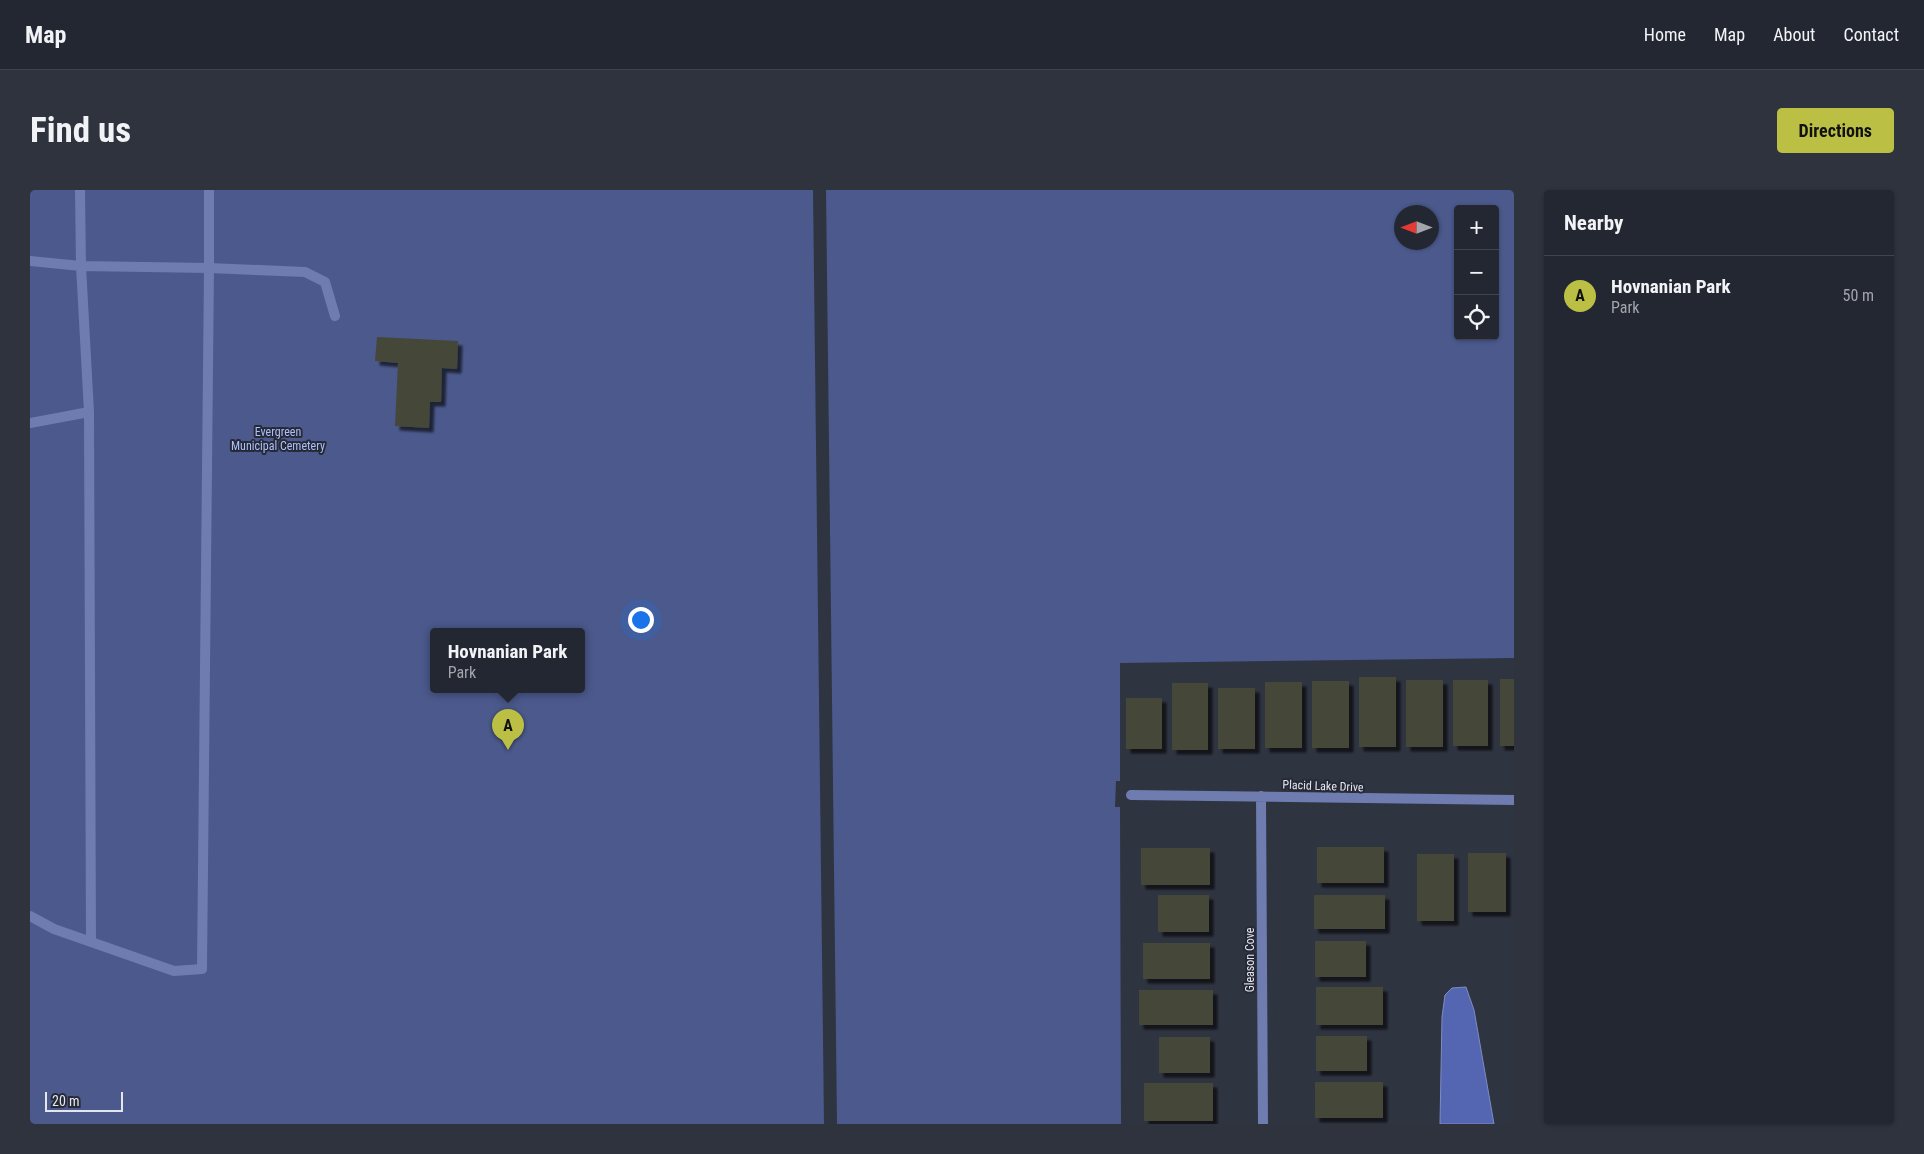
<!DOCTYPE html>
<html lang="en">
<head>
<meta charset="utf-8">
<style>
  body { margin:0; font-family:"Roboto Condensed",sans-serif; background:#2f333d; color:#f1f3f6 }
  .controls { position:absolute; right:15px; top:15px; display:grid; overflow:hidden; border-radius:5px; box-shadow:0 1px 4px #0004 }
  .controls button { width:45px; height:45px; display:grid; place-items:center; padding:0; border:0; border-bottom:1px solid #40444d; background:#232731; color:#f1f3f6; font:25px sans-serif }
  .compass { position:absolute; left:1364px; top:15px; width:45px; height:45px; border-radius:50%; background:#232731; box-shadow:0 1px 4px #0004; rotate:270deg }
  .scale { position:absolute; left:15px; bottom:12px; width:78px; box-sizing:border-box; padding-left:5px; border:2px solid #e3e6ef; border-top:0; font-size:14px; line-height:18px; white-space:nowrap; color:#e3e6ef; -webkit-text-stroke:4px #262a37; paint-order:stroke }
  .you { position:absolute; left:610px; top:429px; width:18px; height:18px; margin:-12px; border:4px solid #fff; border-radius:50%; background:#1a73e8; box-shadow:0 0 0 8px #1a73e833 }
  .badge { display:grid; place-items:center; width:32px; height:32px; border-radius:50%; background:#bbc045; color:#111; font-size:16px; font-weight:700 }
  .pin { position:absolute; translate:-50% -41px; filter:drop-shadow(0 1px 2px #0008) }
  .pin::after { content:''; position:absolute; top:26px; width:18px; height:15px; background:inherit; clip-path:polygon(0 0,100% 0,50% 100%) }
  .popup { position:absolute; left:400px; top:438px; width:155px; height:65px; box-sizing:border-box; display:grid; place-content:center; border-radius:5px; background:#232731; filter:drop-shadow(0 1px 4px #0005); font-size:16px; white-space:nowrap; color:#a3a5ab }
  .popup b { font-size:19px; color:#f1f3f6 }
  .popup::after { content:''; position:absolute; left:50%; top:100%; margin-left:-10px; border:10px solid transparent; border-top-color:#232731 }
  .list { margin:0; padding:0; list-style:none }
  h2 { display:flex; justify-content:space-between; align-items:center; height:65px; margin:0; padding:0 20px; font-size:21px }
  h2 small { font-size:16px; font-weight:400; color:#a3a5ab }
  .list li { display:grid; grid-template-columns:32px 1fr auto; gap:15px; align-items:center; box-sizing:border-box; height:80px; padding:0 20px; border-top:1px solid #40444d }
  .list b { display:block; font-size:19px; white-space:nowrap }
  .list p { margin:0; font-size:16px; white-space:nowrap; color:#a3a5ab }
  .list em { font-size:16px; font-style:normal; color:#a3a5ab }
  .icon { flex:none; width:28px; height:28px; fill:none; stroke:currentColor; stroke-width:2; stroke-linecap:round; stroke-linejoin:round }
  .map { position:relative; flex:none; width:1484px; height:934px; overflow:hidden; border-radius:5px }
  header { display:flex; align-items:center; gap:30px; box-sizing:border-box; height:70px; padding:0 25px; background:#232731; border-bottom:1px solid #40444d }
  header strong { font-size:24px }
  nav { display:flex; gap:28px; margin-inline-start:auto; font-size:18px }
  .intro { display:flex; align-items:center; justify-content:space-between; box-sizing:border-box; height:120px; padding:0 30px }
  h1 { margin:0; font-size:35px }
  .button { padding:12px 22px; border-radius:5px; background:#bbc045; color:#111; font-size:18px; font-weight:700 }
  main { display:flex; gap:30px; padding:0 30px }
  aside { flex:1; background:#232731; border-radius:5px; box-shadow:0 1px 4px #0004 }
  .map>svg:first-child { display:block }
  .green { fill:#4b598c; fill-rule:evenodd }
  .water { fill:#5466b1; stroke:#7f8cc4 }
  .building { fill:#454738; filter:url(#shadow) }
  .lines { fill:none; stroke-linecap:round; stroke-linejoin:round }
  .service { stroke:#6e7cb0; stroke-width:10 }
  .minor { stroke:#6e7cb0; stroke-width:10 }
  .labels { text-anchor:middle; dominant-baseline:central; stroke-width:4; stroke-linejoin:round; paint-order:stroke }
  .park-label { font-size:12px; fill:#adbffc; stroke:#262a37 }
  .street-label { font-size:12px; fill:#e3e6ef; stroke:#262a37 }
</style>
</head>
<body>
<header>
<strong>Map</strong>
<nav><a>Home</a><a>Map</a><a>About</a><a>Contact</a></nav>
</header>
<div class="intro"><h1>Find us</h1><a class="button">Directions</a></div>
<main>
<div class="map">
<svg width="1484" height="934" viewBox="0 0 1484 934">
  <defs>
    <filter id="shadow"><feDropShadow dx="4.5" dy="4.5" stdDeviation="1" flood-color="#0009"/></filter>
  </defs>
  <rect width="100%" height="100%" fill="#2f3441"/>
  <path class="green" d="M0 0H783L794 934H0ZM404 441H552V499H404Z
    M796 0H1484V468L1090 473V591H1086L1085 617H1090L1091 934H807ZM1428 19H1465V146H1428ZM1402 22V52H1372V22Z"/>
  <path class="water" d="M1436 797 1444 820 1464 934H1410L1412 827 1415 805 1422 798Z"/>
  <path class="building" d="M347 147 428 151 427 179 412 178 411 212H400L399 238 365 236 368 173 345 171Z
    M1329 487H1366V557H1329Z
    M1470 489H1484V556H1470Z
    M1376 490H1413V557H1376Z
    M1423 490H1458V556H1423Z
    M1282 491H1319V558H1282Z
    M1235 492H1272V558H1235Z
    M1142 493H1178V560H1142Z
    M1188 498H1225V559H1188Z
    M1096 508H1132V559H1096Z
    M1287 657H1354V693H1287Z
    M1111 658H1180V695H1111Z
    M1438 663H1476V722H1438Z
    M1387 664H1424V731H1387Z
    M1128 705H1179V742H1128Z
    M1284 705H1355V739H1284Z
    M1285 751H1336V787H1285Z
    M1113 753H1180V789H1113Z
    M1286 797H1353V835H1286Z
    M1109 800H1183V835H1109Z
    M1286 846H1337V881H1286Z
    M1129 847H1180V883H1129Z
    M1285 892H1353V928H1285Z
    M1114 893H1183V931H1114Z"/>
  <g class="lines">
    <path class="service" d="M179 0V78L275 82 295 92 305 126
      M0 71 51 76 179 78 172 779 144 781 24 739 0 726
      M59 222 61 752
      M0 233 59 222 51 76 50 0"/>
    <path class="minor" d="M1101 605 1484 610
      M1231 606 1233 934"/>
  </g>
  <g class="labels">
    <g class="park-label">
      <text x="248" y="242">Evergreen<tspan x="248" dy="14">Municipal Cemetery</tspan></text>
    </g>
    <g class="street-label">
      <text transform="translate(1293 596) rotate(2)">Placid Lake Drive</text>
      <text transform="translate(1220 770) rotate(-90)">Gleason Cove</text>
    </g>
  </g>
</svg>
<div class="controls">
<button>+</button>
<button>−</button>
<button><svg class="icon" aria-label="locate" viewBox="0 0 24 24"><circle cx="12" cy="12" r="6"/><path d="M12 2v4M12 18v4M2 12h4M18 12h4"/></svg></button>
</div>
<svg class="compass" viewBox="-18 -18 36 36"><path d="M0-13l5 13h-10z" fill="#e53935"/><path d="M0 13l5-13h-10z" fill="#a3a5ab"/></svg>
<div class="scale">20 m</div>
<div class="you"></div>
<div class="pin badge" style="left:478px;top:560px">A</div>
<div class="popup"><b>Hovnanian Park</b>Park</div>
</div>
<aside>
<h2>Nearby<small></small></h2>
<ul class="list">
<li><span class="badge">A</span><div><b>Hovnanian Park</b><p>Park</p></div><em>50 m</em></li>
</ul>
</aside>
</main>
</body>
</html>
